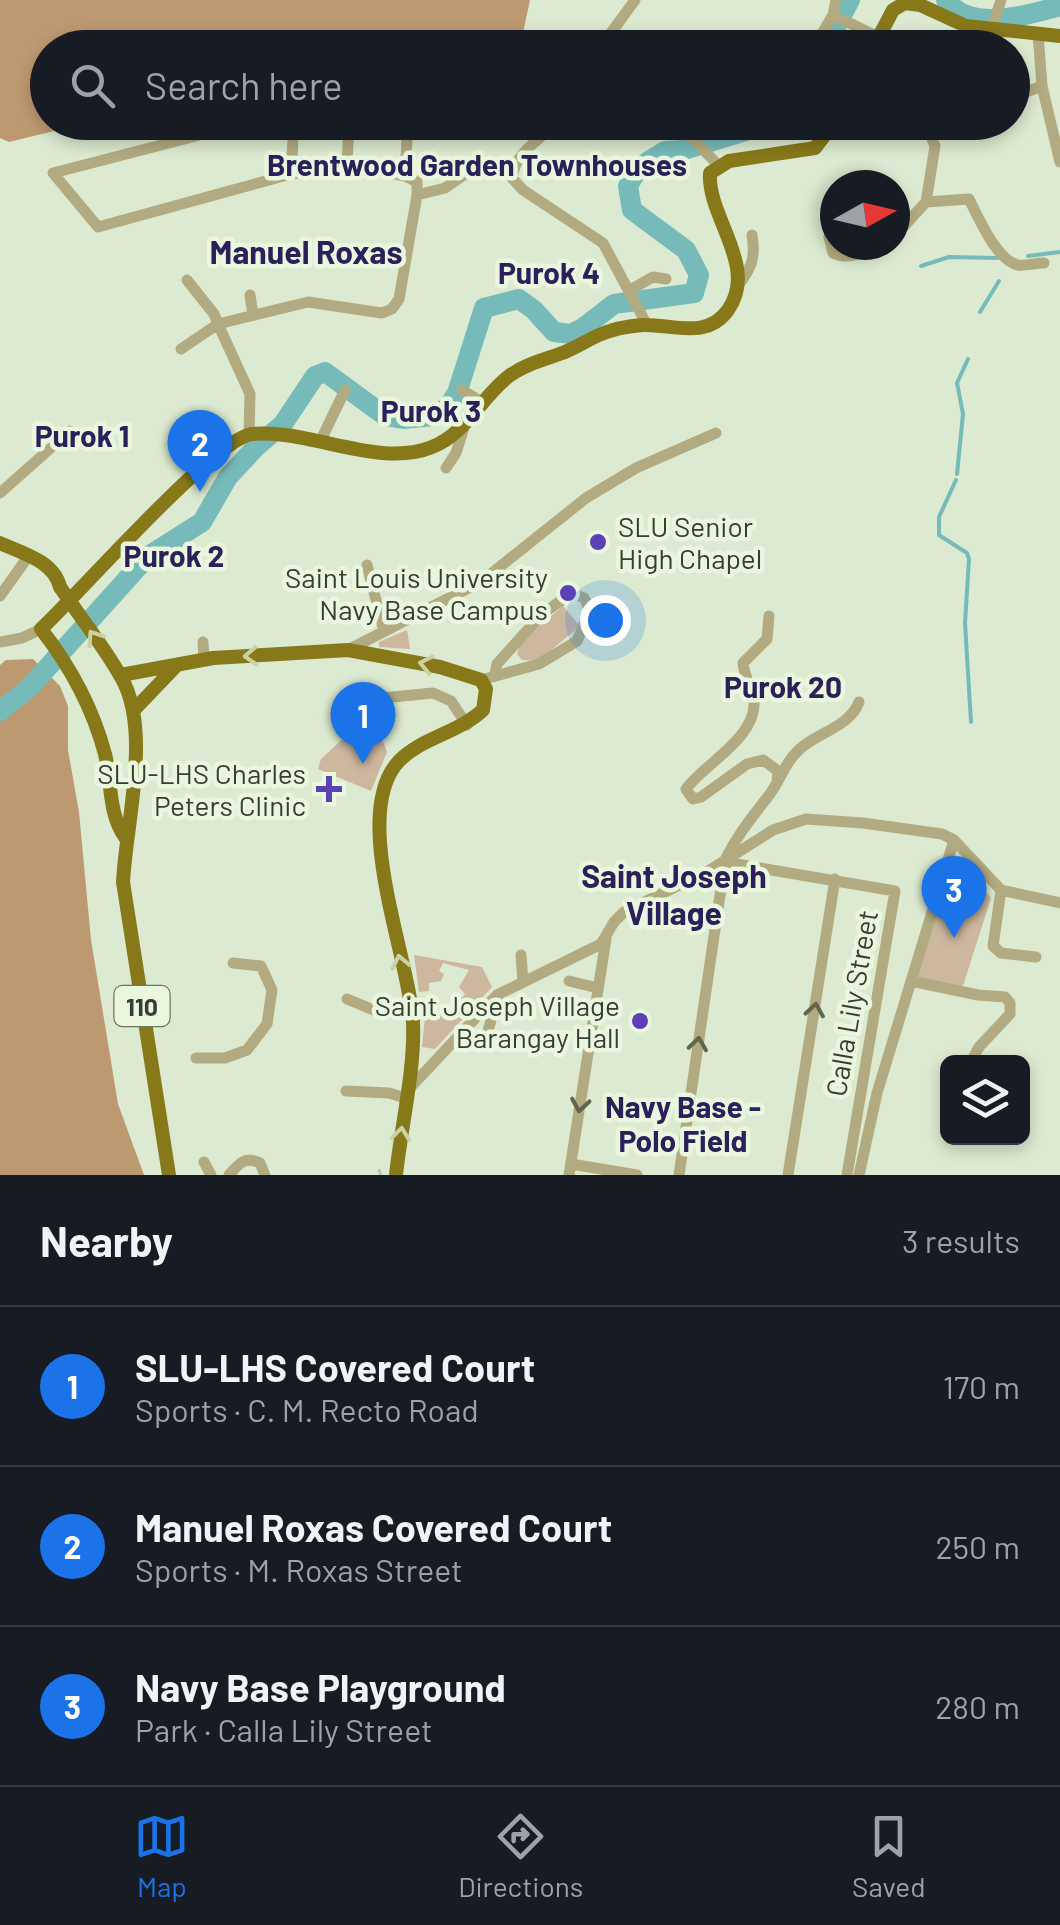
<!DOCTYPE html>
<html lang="en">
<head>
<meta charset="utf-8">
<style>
  body { margin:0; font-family:Barlow,sans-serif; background:#20242c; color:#f1f3f6 }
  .controls { position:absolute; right:30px; bottom:30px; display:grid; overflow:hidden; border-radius:15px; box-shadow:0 5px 15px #0003 }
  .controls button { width:90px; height:90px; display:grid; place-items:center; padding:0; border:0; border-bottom:2px solid #363941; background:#171b24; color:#f1f3f6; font:50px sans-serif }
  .compass { position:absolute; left:820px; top:170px; width:90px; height:90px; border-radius:50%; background:#171b24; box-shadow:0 5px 15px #0003; rotate:82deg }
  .you { position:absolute; left:605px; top:620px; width:35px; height:35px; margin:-25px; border:8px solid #fff; border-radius:50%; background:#1a73e8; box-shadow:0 0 0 15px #1a73e833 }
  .badge { display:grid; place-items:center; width:65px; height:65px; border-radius:50%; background:#1a73e8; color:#fff; font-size:32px; font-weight:700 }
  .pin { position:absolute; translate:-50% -82px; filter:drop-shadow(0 2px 5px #0008) }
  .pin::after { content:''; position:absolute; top:52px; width:35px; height:30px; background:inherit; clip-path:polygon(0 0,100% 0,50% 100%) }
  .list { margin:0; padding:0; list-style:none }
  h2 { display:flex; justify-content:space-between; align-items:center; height:130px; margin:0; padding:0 40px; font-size:42px }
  h2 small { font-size:32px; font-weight:400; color:#9ea1a6 }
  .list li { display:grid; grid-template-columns:65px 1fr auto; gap:30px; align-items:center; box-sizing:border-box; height:160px; padding:0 40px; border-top:2px solid #363941 }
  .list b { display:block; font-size:38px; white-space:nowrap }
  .list p { margin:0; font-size:32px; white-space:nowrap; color:#9ea1a6 }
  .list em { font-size:32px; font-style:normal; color:#9ea1a6 }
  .icon { flex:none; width:55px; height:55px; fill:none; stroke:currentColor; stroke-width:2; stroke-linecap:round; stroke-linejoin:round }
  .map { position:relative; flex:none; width:1060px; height:1175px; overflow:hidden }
  .search { position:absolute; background:#171b24; box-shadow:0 5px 15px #0003; left:30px; right:30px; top:30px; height:110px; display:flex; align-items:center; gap:25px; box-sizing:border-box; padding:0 35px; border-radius:55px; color:#9ea1a6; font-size:38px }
  .sheet { height:610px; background:#171b24 }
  nav { display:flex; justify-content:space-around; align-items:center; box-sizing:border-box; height:140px; border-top:2px solid #363941; background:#171b24; font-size:28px; color:#9ea1a6 }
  nav a { display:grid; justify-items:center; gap:5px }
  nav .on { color:#1a73e8 }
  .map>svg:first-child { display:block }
  .green { fill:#cdb79f }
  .forest { fill:#bd9971 }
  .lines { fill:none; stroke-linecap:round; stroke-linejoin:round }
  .stream { stroke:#76bbb9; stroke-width:4 }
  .river { stroke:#76bbb9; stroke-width:20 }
  .minor-tunnel { stroke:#bac7b1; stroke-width:11; stroke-dasharray:11 5.5; stroke-linecap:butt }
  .minor { stroke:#b2ab81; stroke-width:11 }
  .major { stroke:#87791a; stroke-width:14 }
  .major-bridge { stroke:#87791a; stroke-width:14 }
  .oneway { stroke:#cbd1a2 }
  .oneway2 { stroke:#62644e }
  .poi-dot { fill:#5b40b8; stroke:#e8f7dd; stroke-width:4 }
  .labels { text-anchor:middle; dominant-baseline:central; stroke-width:9; stroke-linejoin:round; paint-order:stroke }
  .shield { fill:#e8f7dd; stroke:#6c7566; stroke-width:2.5 }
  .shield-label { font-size:25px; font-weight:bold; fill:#373d33 }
  .poi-label { font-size:28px; fill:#373d33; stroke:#e8f7dd; text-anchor:end }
  .street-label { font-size:28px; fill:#373d33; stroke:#e8f7dd }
  .neighbourhood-label { font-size:30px; font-weight:bold; fill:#2b205a; stroke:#e8f7dd }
  .quarter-label { font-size:32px; font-weight:bold; fill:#2b205a; stroke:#e8f7dd }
</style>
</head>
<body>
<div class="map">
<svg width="1060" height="1175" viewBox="0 0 1060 1175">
  <rect width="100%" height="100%" fill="#dbead0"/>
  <path class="green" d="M563 606 580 626 538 661 522 660 517 654 521 641Z
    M407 630 410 649 379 647V642Z
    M357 731 383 741 387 752 371 791 318 769 321 759 348 734 355 736Z
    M955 855 991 898 961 992 917 979Z
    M414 955 482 967 492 987 435 1049 422 1047 426 1007 447 1014 454 997 459 1001 465 994 459 987 469 970 443 963 439 971 444 974 441 981 429 983V991L419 992Z"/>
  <path class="forest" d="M0 0H530L520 47 48 48V122L87 123 9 142 0 138Z
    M33 659 60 686 68 706V750L79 812 91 940 118 1104 144 1175H0V665L6 660Z"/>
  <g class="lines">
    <path class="stream" d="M1028 256 1060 252
      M921 266 949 257 997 258
      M980 312 999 281
      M957 474 963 414 957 383 968 359
      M956 480 939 517V535L967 553 969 559 965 623 971 722"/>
    <path class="river" d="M946 0C970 33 1028 15 1060 6
      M825 48 850 0
      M0 711 30 687 147 557 202 522 228 477 256 447 283 424 315 376 325 372 385 416 403 419 433 416 448 407 457 393 484 308 519 299 534 310 554 332 571 334 583 328 614 304 694 293 699 275 686 250 632 210 628 186 639 167 665 151 684 150 775 122"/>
    <path class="minor-tunnel" d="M379 1175 382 1174"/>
    <path class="minor" d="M833 15 878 37
      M991 31 1001 0
      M1038 34 1042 86 1060 162
      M600 48 635 0
      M813 48 833 15 836 0
      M1012 97 1042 86
      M557 122C540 140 515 152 512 178L523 190 603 243 647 325
      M677 122 718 165
      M347 165 349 122
      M291 174 294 122
      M405 176 408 122
      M417 195 445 188 484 161
      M926 202 969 199C978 217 997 261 1018 265 1026 266 1036 263 1044 263
      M895 236 926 202 935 146 927 128 929 122
      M829 237 833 253C849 261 863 252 879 245
      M737 287C751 269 756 259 752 235
      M630 290 653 277 666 279
      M250 295 253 315
      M181 349 218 324 214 314 187 280
      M462 390 483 403
      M249 434 250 394 218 324 308 302 382 313 392 309 399 299 417 195V182L405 176 347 165 291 174 98 227 53 173 250 122
      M320 442 345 390
      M446 468 456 453 465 424
      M0 493 70 431
      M367 565 384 631
      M0 596 25 561
      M769 616 767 639 743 663C744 677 753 688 754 702 756 738 704 764 686 789L693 799 701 797 747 764 763 760 778 771 777 782
      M0 642 22 638 41 629
      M203 642 204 659
      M348 650 482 581 586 498 636 468 716 433
      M481 680 539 664 577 641 590 610 584 598 572 593 542 614 497 664 495 674
      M342 702 433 693 451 701 467 725
      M726 858C738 834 753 816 770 794 779 782 784 766 794 755 812 733 849 729 859 702
      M725 862 895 891 847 1175
      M1001 890 993 946 1001 953 1036 957
      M521 955 523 982
      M569 981 598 988
      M911 981 978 995 1005 997 1010 1003V1014L979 1047 971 1062
      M347 999 381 1013 400 1014 410 1004
      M485 1042 497 998
      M196 1058H225L247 1050 267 1024 272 990 261 966 233 963
      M408 1090 497 995 601 944 614 922 624 912 710 870 773 830 806 819 863 823 942 834 954 840 1001 890 1060 903
      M346 1091 389 1093 405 1098
      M204 1162 211 1175
      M571 1164 637 1175
      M229 1175C240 1163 244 1156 260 1163L265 1175
      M569 1175 606 939
      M679 1175 725 861
      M788 1175 835 879
      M859 1175 877 1093 954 840"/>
    <path class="major" d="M873 48 893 10 905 3 920 5 966 26 1060 36
      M0 543C22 553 54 561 60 587
      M69 600C86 625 106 650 121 677 152 730 126 822 123 882L169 1175
      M121 675 213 658 348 650 440 667 481 680 486 689 483 710C458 733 421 738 399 761 349 814 410 959 413 1023 415 1070 401 1127 396 1175
      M133 711 177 665
      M125 837C108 813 112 783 105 754 93 709 70 666 41 629 78 595 214 439 252 434 307 428 379 469 432 447 467 433 481 397 509 376 525 364 547 359 565 352 577 347 588 340 599 335 613 329 628 326 643 325 672 324 707 340 728 310 759 266 707 217 710 173L729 161 815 148 835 122"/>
    <path class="major-bridge" d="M60 587 69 600"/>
  </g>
  <defs><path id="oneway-chevron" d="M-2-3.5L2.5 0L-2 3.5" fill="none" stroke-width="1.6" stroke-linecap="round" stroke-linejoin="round" transform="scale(2.5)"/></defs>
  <g class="oneway">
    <use href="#oneway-chevron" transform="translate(94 637) rotate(-124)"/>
    <use href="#oneway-chevron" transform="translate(251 656) rotate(177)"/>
    <use href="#oneway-chevron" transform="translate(426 664) rotate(-168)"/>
    <use href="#oneway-chevron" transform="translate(400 962) rotate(-102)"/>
    <use href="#oneway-chevron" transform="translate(401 1134) rotate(-83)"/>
  </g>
  <g class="oneway2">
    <use href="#oneway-chevron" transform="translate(815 1010) rotate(-81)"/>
    <use href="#oneway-chevron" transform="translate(698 1044) rotate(-82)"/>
    <use href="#oneway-chevron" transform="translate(580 1105) rotate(99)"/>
  </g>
  <g class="poi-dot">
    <circle cx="598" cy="542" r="10"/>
    <circle cx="568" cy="593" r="10"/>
    <path d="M324 774h10v10h10v10h-10v10h-10v-10h-10v-10h10z"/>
    <circle cx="640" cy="1021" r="10"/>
  </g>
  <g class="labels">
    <rect class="shield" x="114.5" y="986" width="55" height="40" rx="8"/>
    <g class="shield-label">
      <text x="142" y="1006">110</text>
    </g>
    <g class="poi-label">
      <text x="618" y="526" text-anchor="start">SLU Senior<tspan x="618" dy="32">High Chapel</tspan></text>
      <text x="548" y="577">Saint Louis University<tspan x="548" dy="32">Navy Base Campus</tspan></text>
      <text x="306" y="773">SLU-LHS Charles<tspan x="306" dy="32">Peters Clinic</tspan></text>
      <text x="620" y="1005">Saint Joseph Village<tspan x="620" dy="32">Barangay Hall</tspan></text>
    </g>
    <g class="street-label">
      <text transform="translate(851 1003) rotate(-80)">Calla Lily Street</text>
    </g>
    <g class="neighbourhood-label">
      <text x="477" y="164">Brentwood Garden Townhouses</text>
      <text x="549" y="272">Purok 4</text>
      <text x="431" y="410">Purok 3</text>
      <text x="82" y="435">Purok 1</text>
      <text x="174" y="555">Purok 2</text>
      <text x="783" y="686">Purok 20</text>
      <text x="683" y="1106">Navy Base -<tspan x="683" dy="34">Polo Field</tspan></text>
    </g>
    <g class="quarter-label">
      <text x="306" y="251">Manuel Roxas</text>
      <text x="674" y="875">Saint Joseph<tspan x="674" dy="37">Village</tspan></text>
    </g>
  </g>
</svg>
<div class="controls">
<button><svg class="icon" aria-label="layers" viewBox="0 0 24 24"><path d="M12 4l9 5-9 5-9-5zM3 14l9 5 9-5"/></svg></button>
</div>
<svg class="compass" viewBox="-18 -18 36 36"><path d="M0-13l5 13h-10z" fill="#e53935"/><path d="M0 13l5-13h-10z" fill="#9ea1a6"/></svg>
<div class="you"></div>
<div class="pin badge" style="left:363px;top:764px">1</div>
<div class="pin badge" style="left:200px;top:492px">2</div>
<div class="pin badge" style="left:954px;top:938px">3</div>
<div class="search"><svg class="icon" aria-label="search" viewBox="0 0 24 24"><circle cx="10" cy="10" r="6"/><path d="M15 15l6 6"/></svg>Search here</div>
</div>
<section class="sheet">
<h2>Nearby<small>3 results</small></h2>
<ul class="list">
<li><span class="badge">1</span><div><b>SLU-LHS Covered Court</b><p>Sports · C. M. Recto Road</p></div><em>170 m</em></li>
<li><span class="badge">2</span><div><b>Manuel Roxas Covered Court</b><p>Sports · M. Roxas Street</p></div><em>250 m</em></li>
<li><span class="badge">3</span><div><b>Navy Base Playground</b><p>Park · Calla Lily Street</p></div><em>280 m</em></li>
</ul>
</section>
<nav>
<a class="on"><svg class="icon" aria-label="map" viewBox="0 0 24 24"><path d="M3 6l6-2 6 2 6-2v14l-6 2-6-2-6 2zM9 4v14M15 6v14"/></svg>Map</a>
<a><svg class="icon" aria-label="directions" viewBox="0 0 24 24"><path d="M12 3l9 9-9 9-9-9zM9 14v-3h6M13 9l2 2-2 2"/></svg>Directions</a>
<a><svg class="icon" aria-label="saved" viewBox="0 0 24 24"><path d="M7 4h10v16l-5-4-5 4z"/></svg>Saved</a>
</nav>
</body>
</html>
